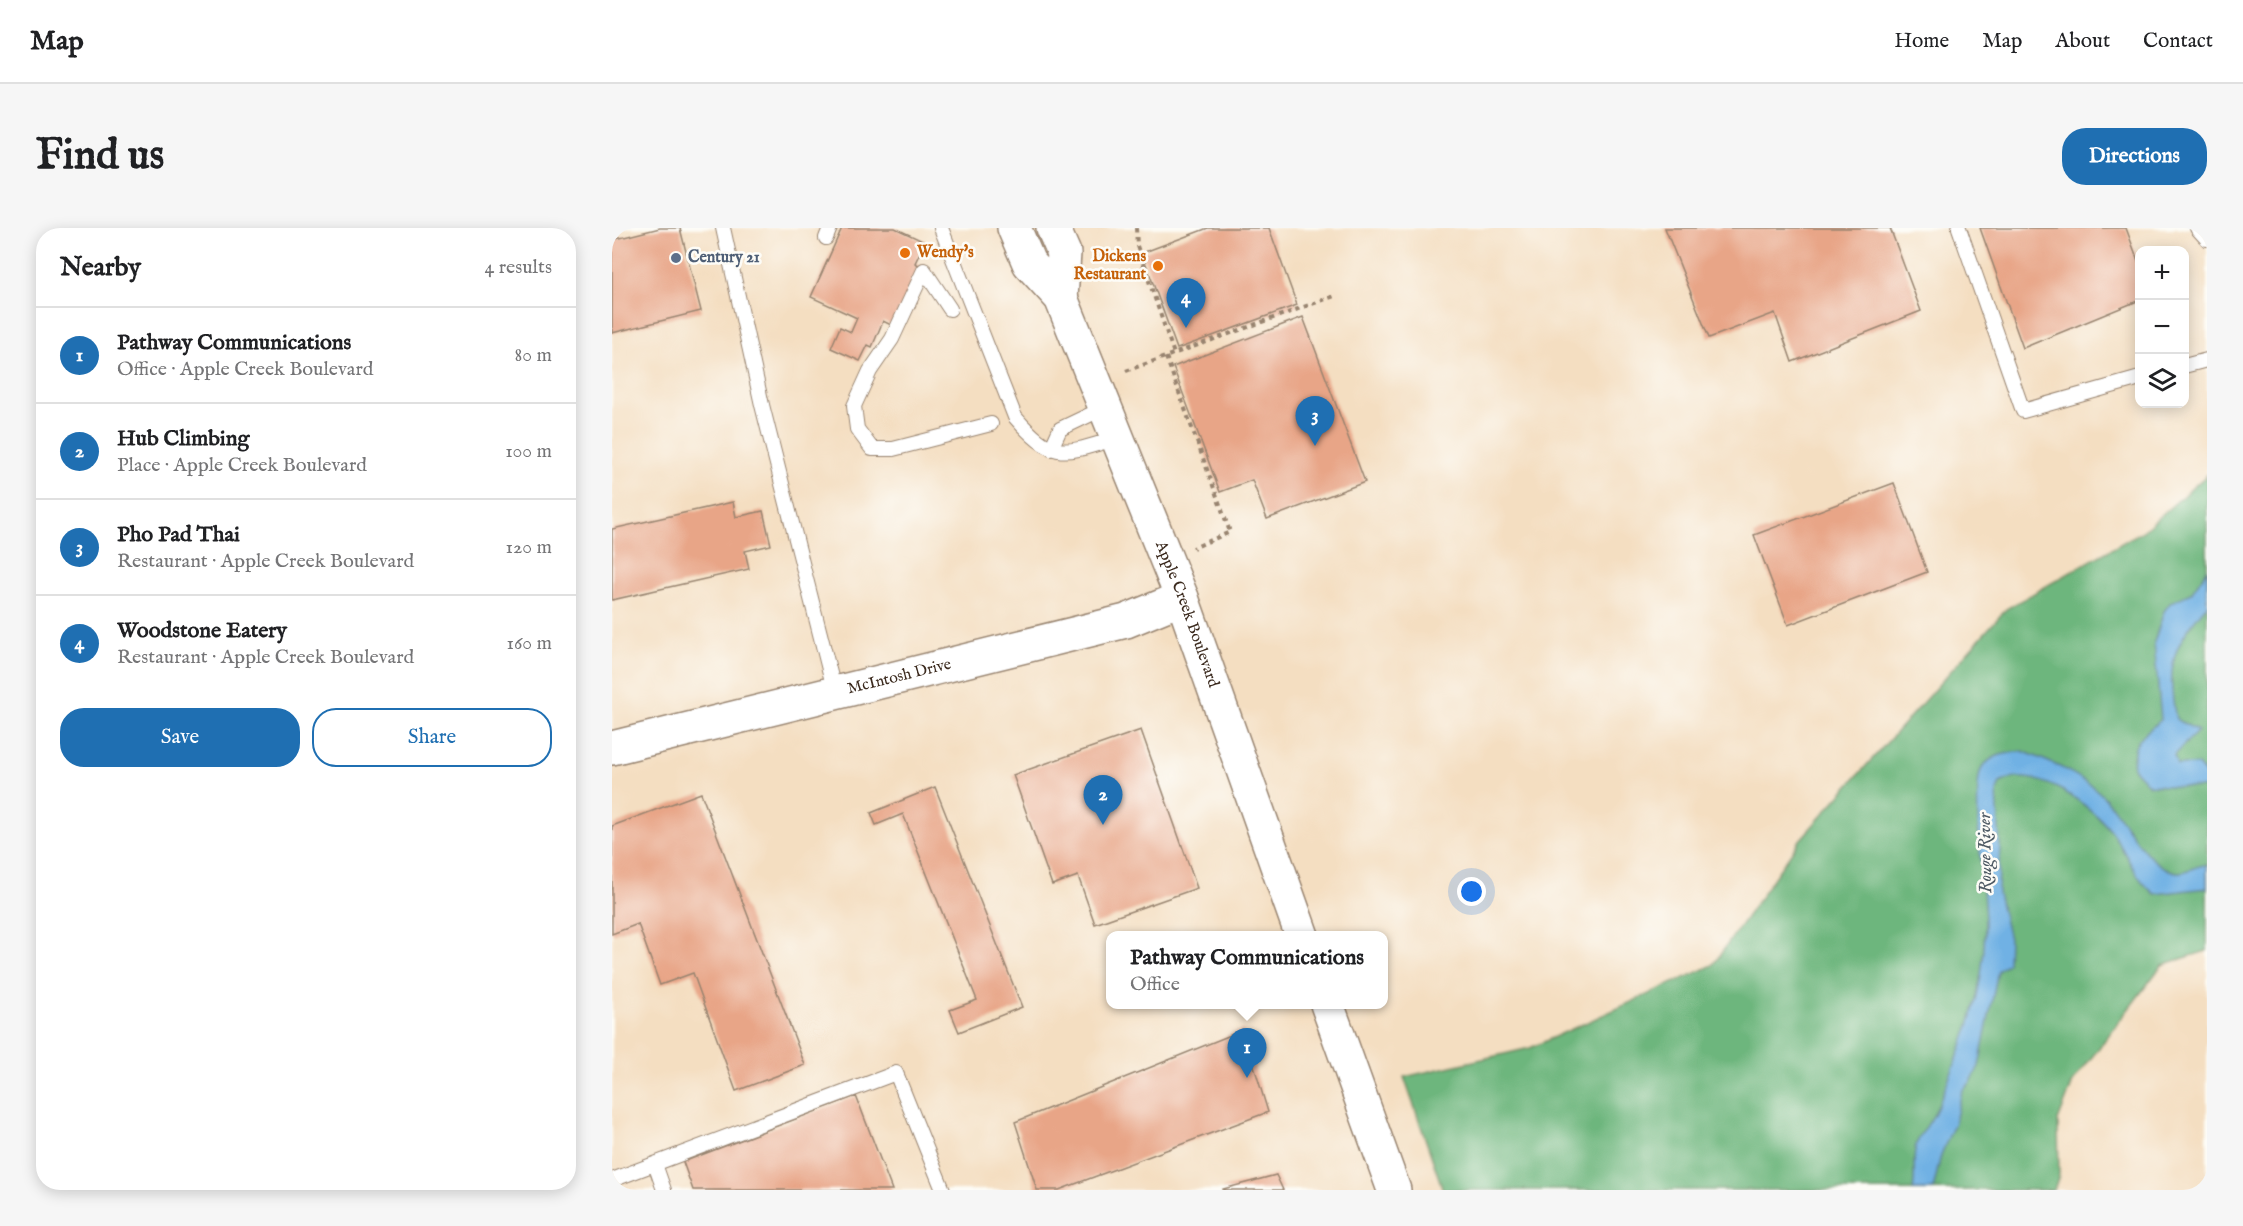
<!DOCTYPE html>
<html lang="en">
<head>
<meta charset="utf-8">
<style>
  body { margin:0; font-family:"IM FELL English",serif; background:#f6f6f6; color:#202124 }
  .controls { position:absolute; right:18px; top:18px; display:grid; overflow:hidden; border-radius:12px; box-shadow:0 3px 15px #0003 }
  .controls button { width:54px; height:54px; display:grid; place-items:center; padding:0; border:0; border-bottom:2px solid #e0e0e0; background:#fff; color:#202124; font:30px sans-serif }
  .you { position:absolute; left:860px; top:664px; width:21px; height:21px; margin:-15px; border:4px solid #fff; border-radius:50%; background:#1a73e8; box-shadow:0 0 0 9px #1a73e833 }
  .badge { display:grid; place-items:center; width:39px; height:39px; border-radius:50%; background:#1f6fb2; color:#fff; font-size:20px; font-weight:700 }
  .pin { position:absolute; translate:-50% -50px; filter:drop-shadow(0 2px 3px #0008) }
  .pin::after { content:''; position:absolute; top:32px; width:21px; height:18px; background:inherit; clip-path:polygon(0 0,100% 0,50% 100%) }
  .popup { position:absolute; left:494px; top:703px; width:282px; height:78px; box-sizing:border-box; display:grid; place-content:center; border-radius:12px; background:#fff; filter:drop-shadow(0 2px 4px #0005); font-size:20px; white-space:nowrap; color:#757577 }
  .popup b { font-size:22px; color:#202124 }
  .popup::after { content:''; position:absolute; left:50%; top:100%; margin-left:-12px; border:12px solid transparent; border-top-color:#fff }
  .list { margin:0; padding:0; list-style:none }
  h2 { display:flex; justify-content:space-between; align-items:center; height:78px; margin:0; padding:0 24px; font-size:26px }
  h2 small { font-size:20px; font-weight:400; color:#757577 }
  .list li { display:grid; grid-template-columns:39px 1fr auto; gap:18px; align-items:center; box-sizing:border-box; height:96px; padding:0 24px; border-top:2px solid #e0e0e0 }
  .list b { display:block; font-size:22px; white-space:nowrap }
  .list p { margin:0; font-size:20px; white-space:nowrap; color:#757577 }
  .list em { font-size:20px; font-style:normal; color:#757577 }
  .actions { display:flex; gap:12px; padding:18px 24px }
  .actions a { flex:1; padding:14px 0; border:2px solid #1f6fb2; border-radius:24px; text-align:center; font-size:21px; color:#1f6fb2 }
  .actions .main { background:#1f6fb2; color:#fff }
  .icon { flex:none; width:33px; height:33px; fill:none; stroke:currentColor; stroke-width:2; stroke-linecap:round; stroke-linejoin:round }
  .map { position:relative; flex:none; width:1595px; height:962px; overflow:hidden; border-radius:24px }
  header { display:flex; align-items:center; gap:36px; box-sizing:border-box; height:84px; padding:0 30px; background:#fff; border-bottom:2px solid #e0e0e0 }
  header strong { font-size:28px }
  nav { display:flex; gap:33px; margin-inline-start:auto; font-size:21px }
  .intro { display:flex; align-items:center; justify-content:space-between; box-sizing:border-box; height:144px; padding:0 36px }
  h1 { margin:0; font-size:42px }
  .button { padding:15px 27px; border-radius:24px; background:#1f6fb2; color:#fff; font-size:21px; font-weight:700 }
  main { display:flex; gap:36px; padding:0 36px }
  aside { flex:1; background:#fff; border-radius:24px; box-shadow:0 3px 15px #0003 }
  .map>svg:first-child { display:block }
  .forest { fill:#6db67d; stroke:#54704e; stroke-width:1.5 }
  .water { fill:#6fb1e4; stroke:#556e81; stroke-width:1.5 }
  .building { fill:#e8a587 }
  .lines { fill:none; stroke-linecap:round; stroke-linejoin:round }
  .service-casing { stroke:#988470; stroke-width:16 }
  .tertiary-casing { stroke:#988470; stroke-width:36 }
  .secondary-casing { stroke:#988470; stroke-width:36 }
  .path { stroke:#988470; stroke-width:4; stroke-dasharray:4.5 4.5; stroke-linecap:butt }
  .service { stroke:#fff; stroke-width:14 }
  .tertiary { stroke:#fff; stroke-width:33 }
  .secondary { stroke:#fff; stroke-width:33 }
  .food-dot { fill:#e8710a; stroke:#fdfcf7; stroke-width:2 }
  .service-dot { fill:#5c6f8a; stroke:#fdfcf7; stroke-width:2 }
  .labels { text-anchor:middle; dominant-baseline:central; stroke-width:5; stroke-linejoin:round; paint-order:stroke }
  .food-label { font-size:16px; font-weight:bold; fill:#c56008; stroke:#fdfcf7; text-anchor:start }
  .service-label { font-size:16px; font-weight:bold; fill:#4e5e75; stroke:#fdfcf7; text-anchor:start }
  .street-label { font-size:16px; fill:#3b2a1e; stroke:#fdfcf7 }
  .water-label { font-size:18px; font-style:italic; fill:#4d5963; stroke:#fdfcf7 }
</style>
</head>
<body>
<header>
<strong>Map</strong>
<nav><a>Home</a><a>Map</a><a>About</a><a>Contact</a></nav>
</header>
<div class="intro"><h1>Find us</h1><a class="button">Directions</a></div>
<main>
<aside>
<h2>Nearby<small>4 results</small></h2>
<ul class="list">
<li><span class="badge">1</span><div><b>Pathway Communications</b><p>Office · Apple Creek Boulevard</p></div><em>80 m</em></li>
<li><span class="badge">2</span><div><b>Hub Climbing</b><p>Place · Apple Creek Boulevard</p></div><em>100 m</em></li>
<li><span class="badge">3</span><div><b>Pho Pad Thai</b><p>Restaurant · Apple Creek Boulevard</p></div><em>120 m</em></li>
<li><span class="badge">4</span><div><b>Woodstone Eatery</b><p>Restaurant · Apple Creek Boulevard</p></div><em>160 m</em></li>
</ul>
<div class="actions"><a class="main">Save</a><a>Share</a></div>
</aside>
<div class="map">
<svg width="1595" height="962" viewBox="0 0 1595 962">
  <rect width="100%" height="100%" fill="#fdfcf7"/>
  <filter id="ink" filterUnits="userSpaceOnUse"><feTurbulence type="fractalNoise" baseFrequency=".0167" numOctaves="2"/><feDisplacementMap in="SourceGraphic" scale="12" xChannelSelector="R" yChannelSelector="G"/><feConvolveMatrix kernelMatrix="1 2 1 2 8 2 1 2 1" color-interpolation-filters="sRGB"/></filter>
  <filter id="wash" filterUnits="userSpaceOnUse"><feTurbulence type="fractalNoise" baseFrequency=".008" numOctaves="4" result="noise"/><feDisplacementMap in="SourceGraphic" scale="24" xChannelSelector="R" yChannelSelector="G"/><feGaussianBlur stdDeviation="1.35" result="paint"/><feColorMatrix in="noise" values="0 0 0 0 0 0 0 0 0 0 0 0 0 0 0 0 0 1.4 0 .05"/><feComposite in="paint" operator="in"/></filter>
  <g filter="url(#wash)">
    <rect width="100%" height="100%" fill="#f4dec1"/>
    <path class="forest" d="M1595 247V723L1550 737 1461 854 1446 893 1447 947 1442 962H831L792 849 918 820 1101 737 1188 612 1394 381 1531 303Z"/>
    <path class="water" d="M1595 342V377C1560 418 1554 437 1564 491L1586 503 1562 527 1565 537H1586L1595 548V564L1592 560 1537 557 1521 540C1520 512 1529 508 1549 492L1542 414 1552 383 1559 374 1579 365Z
      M1410 523C1436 533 1468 546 1488 565 1509 584 1533 639 1564 644 1574 646 1584 636 1595 637V660L1543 666C1523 651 1515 626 1501 606 1481 578 1423 535 1388 555L1385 563 1388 618 1386 665 1397 711 1396 735 1386 743 1367 838 1359 854 1350 863 1343 894 1329 927 1321 962H1301C1304 947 1300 932 1304 917 1308 905 1319 894 1324 882 1351 818 1372 770 1373 699 1374 671 1358 558 1370 540 1380 526 1395 525 1410 523Z"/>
    <g id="blocks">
      <path class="building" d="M48 0H68L89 83 0 105V12Z
        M230 0H283L313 14 303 35 309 38 281 98 271 93 260 119 256 117 248 133 219 120 228 99 239 104 245 90 199 69Z
        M596 0H657L685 77 565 121 530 25Z
        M1053 0H1278L1309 83 1180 134 1163 85 1097 110Z
        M1368 0H1514L1528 38V72L1411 120Z
        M691 89 753 254 655 291 640 252 608 264 561 139Z
        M1282 255 1315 344 1176 397 1142 307Z
        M121 274 124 289 151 283 159 317 133 323 137 341 0 372V301Z
        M529 502 585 660 483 696 466 648 440 657 401 547Z
        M323 559 410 779 347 804 338 782 365 772 291 586 264 597 259 585Z
        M89 565 193 837 124 863 81 745 48 757 26 696 0 706V598Z
        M631 802 656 884 447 962H425L403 894Z
        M244 868 280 962H81L71 934Z
        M664 947 671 962H611V961Z"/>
    </g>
  </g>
  <g filter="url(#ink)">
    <use href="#blocks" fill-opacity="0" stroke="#988470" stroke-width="1.5"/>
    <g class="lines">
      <g class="service-casing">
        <path id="service" d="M111 0 150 177 223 465
          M329 0 403 189C442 234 452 226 505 210
          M1347 0 1411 183 1528 150
          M1585 0 1595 11
          M214 10 218 0
          M338 81 312 42 280 111 258 143 242 178 245 201 260 221H281L379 196
          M1572 138 1595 132
          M439 221 448 201 492 180
          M43 936 52 962
          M0 952 284 845 331 962"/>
      </g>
      <g class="tertiary-casing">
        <g id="tertiary">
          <path id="s1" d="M0 520 514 393 570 370"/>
        </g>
      </g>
      <g class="secondary-casing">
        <g id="secondary">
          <path id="s2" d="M402 0 417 35 449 70 570 370 690 708"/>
          <path d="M441 0 452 25 449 70"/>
          <path d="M715 776 782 962"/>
        </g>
      </g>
      <path class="path" d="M524 0 525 18 562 126
        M554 129 618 304 581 320
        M514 143 725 67"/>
      <use href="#service" class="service"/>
      <use href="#tertiary" class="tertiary"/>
      <use href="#secondary" class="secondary"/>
    </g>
  </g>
  <g class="food-dot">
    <circle cx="293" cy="25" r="6"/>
    <circle cx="546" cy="38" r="6"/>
  </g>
  <circle class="service-dot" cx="64" cy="30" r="6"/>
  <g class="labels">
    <g class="food-label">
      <text x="305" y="25">Wendy's</text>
      <text x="534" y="29" text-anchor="end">Dickens<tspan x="534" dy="18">Restaurant</tspan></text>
    </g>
    <g class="service-label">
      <text x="76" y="30">Century 21</text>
    </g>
    <g class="street-label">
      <text stroke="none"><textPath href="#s2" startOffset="426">Apple Creek Boulevard</textPath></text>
      <text stroke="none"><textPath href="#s1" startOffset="296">McIntosh Drive</textPath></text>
    </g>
    <g class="water-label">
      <text transform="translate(1374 625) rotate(-91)">Rouge River</text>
    </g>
  </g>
</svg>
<div class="controls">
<button>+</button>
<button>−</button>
<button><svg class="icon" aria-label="layers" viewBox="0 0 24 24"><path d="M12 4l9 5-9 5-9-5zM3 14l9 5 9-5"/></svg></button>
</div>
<div class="you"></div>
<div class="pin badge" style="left:635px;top:850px">1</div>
<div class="popup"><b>Pathway Communications</b>Office</div>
<div class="pin badge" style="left:491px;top:597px">2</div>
<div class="pin badge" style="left:703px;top:218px">3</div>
<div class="pin badge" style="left:574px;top:100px">4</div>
</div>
</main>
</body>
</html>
